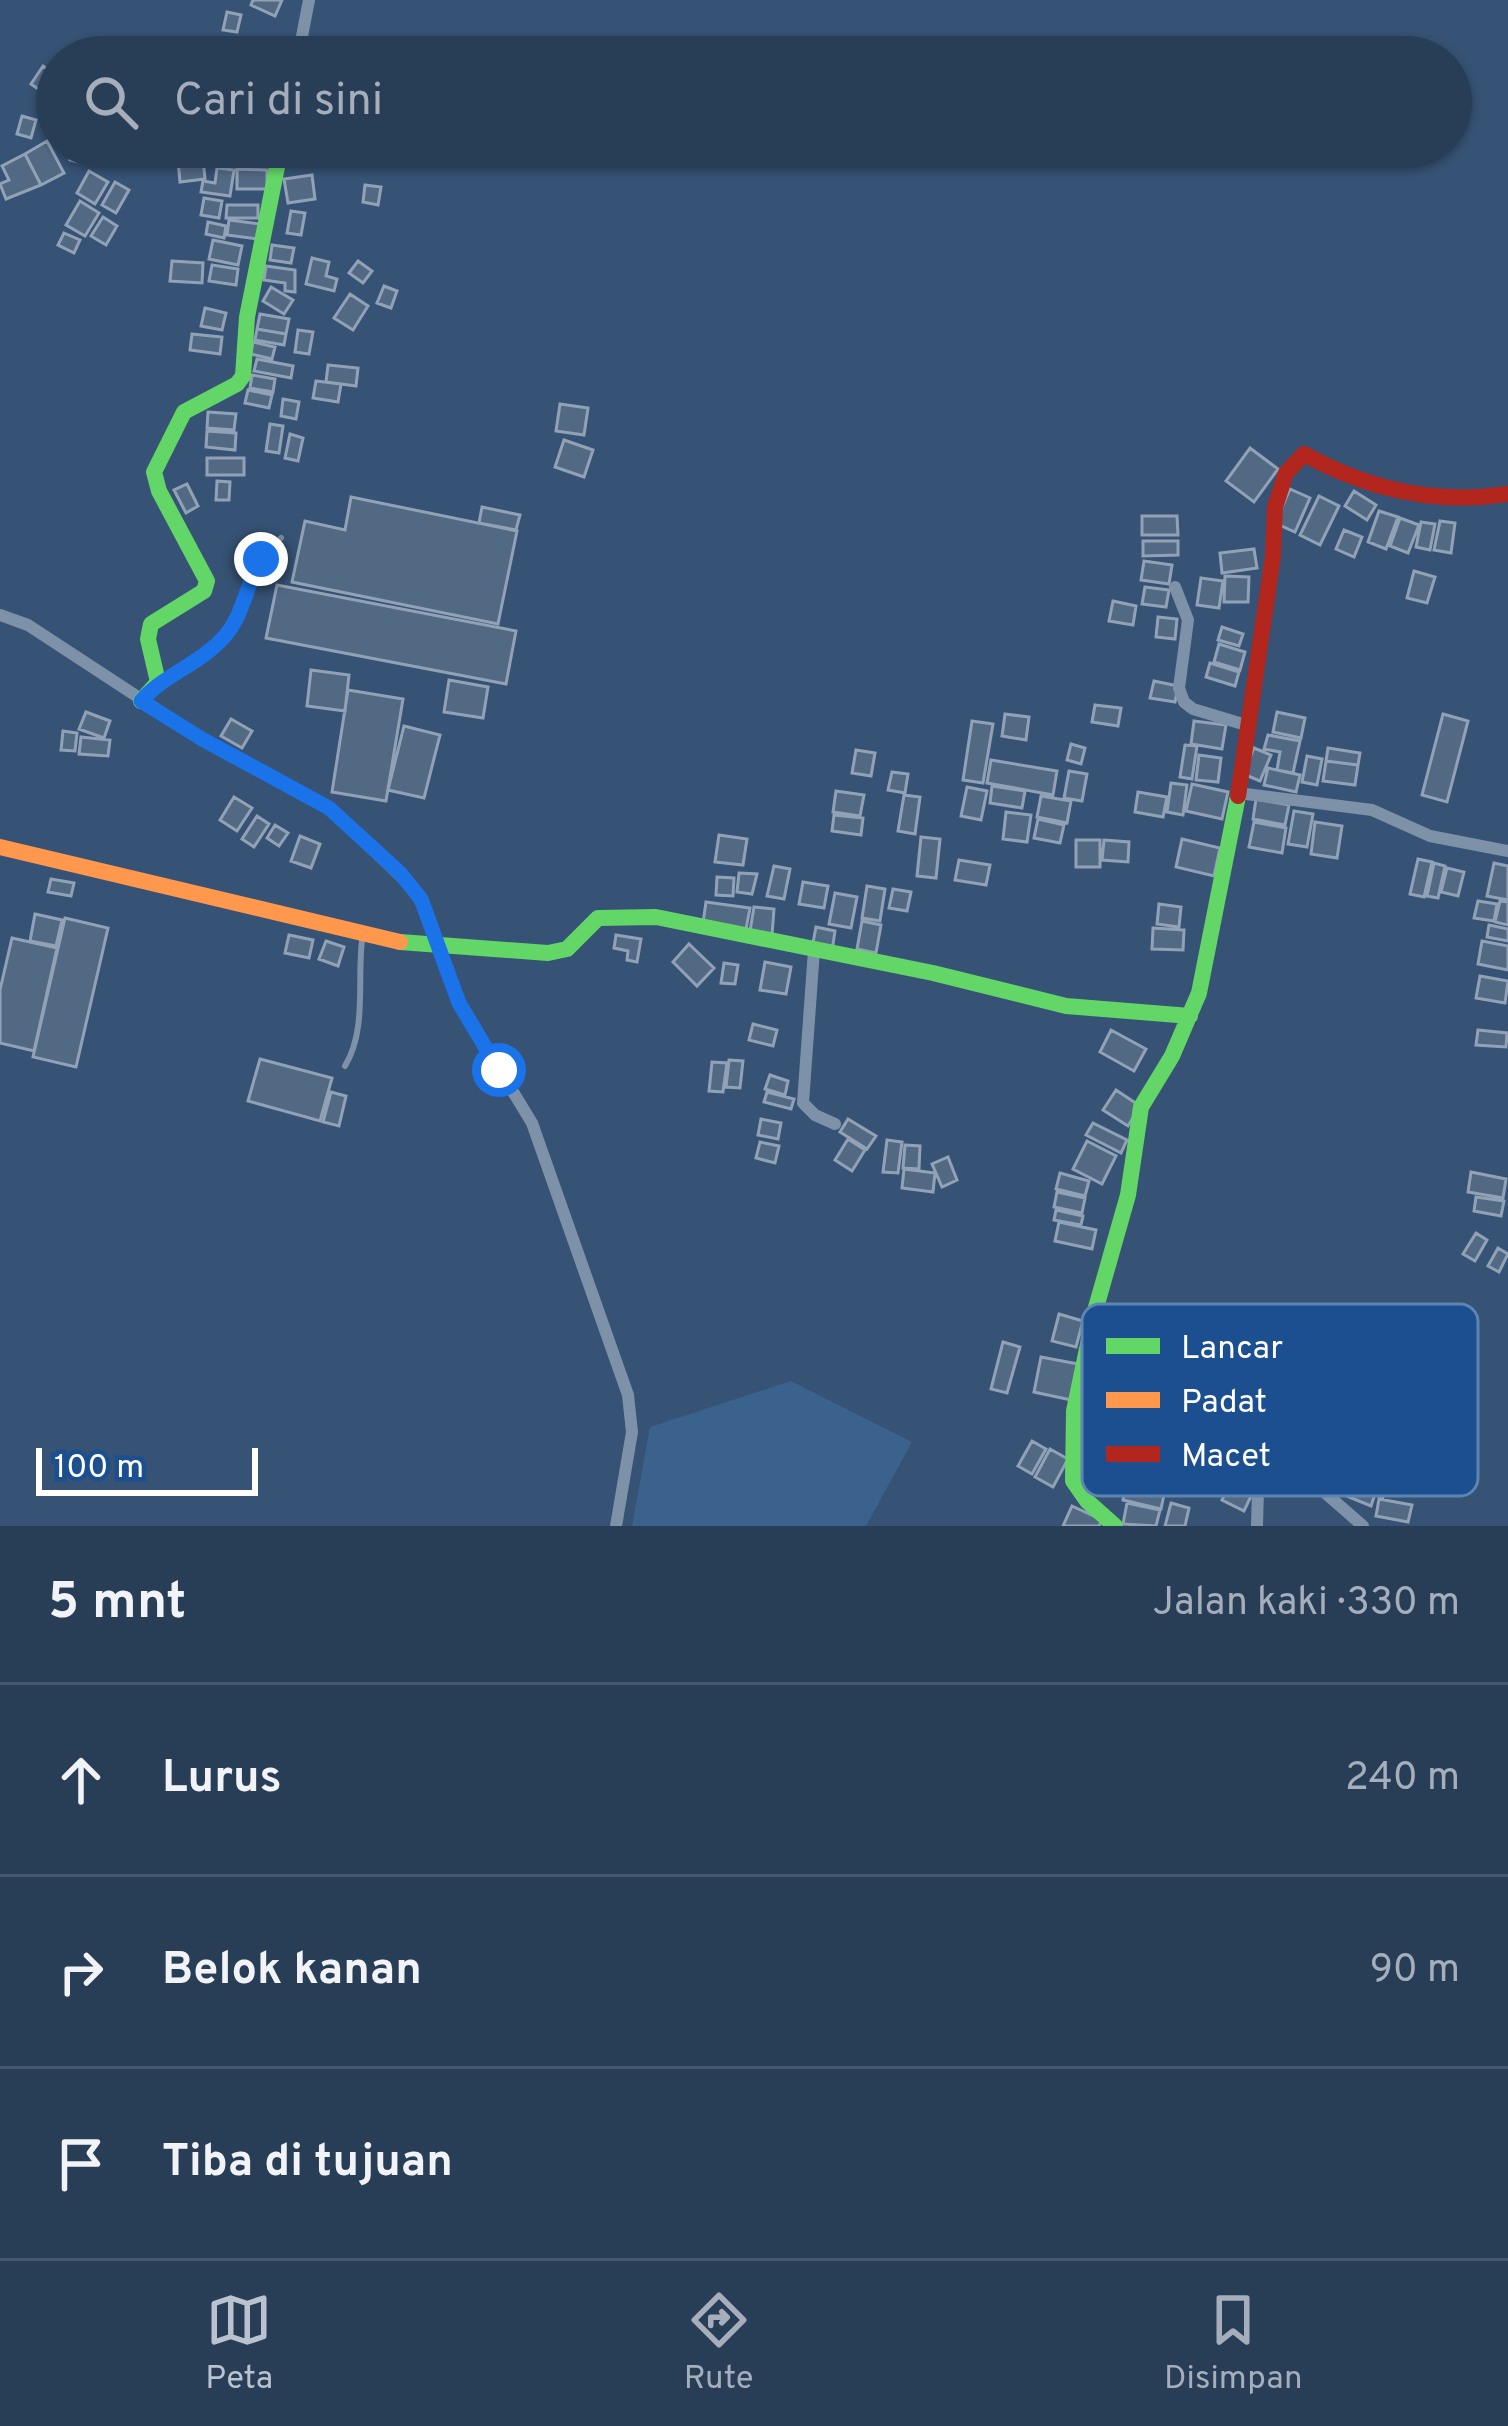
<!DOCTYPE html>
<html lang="id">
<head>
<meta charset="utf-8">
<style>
  body { margin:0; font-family:Overpass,sans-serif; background:#344961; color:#f1f3f6 }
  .scale { position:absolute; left:36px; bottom:30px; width:222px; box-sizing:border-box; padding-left:12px; border:6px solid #fff; border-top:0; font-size:33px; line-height:42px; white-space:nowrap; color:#fff; -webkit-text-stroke:9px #1b4f8f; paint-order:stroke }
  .stop { position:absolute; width:36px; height:36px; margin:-27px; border:9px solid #1a73e8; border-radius:50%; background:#fff }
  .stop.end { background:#1a73e8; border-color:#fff; box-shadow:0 3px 12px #0008 }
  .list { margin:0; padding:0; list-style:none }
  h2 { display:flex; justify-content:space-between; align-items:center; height:156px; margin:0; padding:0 48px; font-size:51px }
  h2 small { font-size:39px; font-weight:400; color:#a5aeba }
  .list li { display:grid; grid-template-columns:78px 1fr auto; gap:36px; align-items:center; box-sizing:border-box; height:192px; padding:0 48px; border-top:3px solid #44576d }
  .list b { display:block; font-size:45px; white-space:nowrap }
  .list em { font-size:39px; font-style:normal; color:#a5aeba }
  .icon { flex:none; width:66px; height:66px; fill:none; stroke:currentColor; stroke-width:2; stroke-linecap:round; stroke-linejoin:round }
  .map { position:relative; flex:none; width:1508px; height:1526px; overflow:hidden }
  .search { position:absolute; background:#283e57; box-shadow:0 3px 9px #0004; left:36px; right:36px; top:36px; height:132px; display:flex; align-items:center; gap:30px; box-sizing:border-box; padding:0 42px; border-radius:66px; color:#a5aeba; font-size:45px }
  .sheet { height:732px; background:#283e57 }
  nav { display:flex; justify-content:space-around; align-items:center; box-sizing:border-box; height:168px; border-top:3px solid #44576d; background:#283e57; font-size:33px; color:#a5aeba }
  nav a { display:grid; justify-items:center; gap:6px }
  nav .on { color:#b9c2ce }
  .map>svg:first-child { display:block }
  .water { fill:#3b618d }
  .building { fill:#526984; stroke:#92a2b6; stroke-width:3 }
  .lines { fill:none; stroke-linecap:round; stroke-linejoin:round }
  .lane { stroke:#7d92a8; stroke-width:6 }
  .street { stroke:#7d92a8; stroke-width:12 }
  .fast { stroke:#63d668; stroke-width:16 }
  .slow { stroke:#ff974d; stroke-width:16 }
  .jam { stroke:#b3261e; stroke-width:16 }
  .route { stroke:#1a73e8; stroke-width:15 }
  .key { fill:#1b4f8f; stroke:#5f84b1; stroke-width:3 }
  .key-label { font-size:33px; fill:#fff }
</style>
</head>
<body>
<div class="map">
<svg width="1508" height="1526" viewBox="0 0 1508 1526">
  <rect width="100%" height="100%" fill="#365274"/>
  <path class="water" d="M791 1381 912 1442 866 1526H632L650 1427Z"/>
  <path class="building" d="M253 0H282L275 16 251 5Z
    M227 12 241 15 237 32 223 30Z
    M43 66 57 76V102L31 84Z
    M22 116 36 120 31 138 17 134Z
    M47 141 64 173 41 185 25 154Z
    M73 147H91L86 164 70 160Z
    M93 147H113L106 166 88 160Z
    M202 147 205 179 180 182 177 149Z
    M25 154 41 185 6 199 0 184 9 180 2 166Z
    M217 168 234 170 230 196 201 192 203 181 215 183Z
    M237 169 267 170V189H237Z
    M89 171 108 182 95 204 77 193Z
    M312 175 315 199 288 203 284 179Z
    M115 182 129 190 116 213 102 205Z
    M365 185 381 187 378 205 363 202Z
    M204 198 222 201 219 218 201 215Z
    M80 201 99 213 85 236 66 225Z
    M227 205H258V218H226Z
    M291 211 305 213 301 235 287 233Z
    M103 217 117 226 106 245 91 236Z
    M229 220 260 224 258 239 227 235Z
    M208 222 226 226 224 238 206 234Z
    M64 233 80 240 74 253 58 245Z
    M213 240 242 246 238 265 209 259Z
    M272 245 294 248 291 263 270 260Z
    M312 258 329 262 326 276 337 279 334 291 306 284Z
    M172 261 203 263 202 283 170 281Z
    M358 261 372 271 363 283 349 273Z
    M212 265 238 269 236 285 209 281Z
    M266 266 295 270V292L285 291V283L264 280Z
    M384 286 397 291 391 308 377 303Z
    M271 287 293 300 284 314 263 301Z
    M350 294 368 306 353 330 334 318Z
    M205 308 226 313 222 330 201 326Z
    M260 314 289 319 286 334 257 329Z
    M257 329 286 334 284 345 255 340Z
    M298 330 313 332 309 354 295 352Z
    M192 334 222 337 220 354 190 350Z
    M253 342 275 347 272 359 251 354Z
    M257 359 293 366 291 378 254 371Z
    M328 365 358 368 356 386 326 382Z
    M252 375 275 379 273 392 250 388Z
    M316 381 341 384 338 402 313 398Z
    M248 390 272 395 269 408 245 403Z
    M283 399 299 402 296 419 281 416Z
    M560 404 588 408 584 435 556 431Z
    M208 412 236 414 234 430 207 428Z
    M270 424 283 426 279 453 266 451Z
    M207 431 236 433 235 450 206 447Z
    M290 434 303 438 298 461 285 458Z
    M564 440 593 450 584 477 555 467Z
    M1250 448 1278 469 1254 502 1226 481Z
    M207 458H244V475H207Z
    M217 481 230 482 229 500H216Z
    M187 484 198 506 186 513 174 490Z
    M1290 489 1310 498 1295 532 1275 523Z
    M1354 491 1376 505 1367 520 1345 506Z
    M1319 496 1339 506 1320 545 1300 535Z
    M351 497 517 531 498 624 292 582 305 521 345 530Z
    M482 507 520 515 516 530 479 523Z
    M1379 511 1398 517 1386 549 1368 542Z
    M1142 516H1177L1178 535H1142Z
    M1400 518 1419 525 1408 553 1390 546Z
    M1440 521 1455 523 1451 553 1434 550Z
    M1421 522 1435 524 1430 550 1416 547Z
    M1344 530 1362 537 1354 557 1336 549Z
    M1143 541H1178V555L1143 556Z
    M1254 549 1257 568 1222 573 1220 553Z
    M1144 561 1172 565 1169 584 1141 580Z
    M1414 571 1435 577 1427 603 1407 598Z
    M1225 576 1249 577 1248 602H1224Z
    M1201 578 1223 581 1219 608 1197 605Z
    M277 585 516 631 506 684 266 638Z
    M1145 587 1169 590 1166 607 1142 604Z
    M1113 601 1136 606 1133 625 1109 621Z
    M1158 617 1177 619 1175 639 1156 637Z
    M1222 627 1243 634 1239 646 1218 640Z
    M1219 644 1245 652 1240 670 1214 662Z
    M1210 663 1239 672 1235 686 1206 677Z
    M311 670 349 675 345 711 307 706Z
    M449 680 488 687 483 718 444 712Z
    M1154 681 1178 686 1175 702 1150 698Z
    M348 690 403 699 386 801 332 792Z
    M1095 705 1121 708 1118 726 1092 722Z
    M86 712 110 721 104 738 79 729Z
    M1277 712 1305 718 1301 738 1273 732Z
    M1005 714 1029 717 1026 740 1002 736Z
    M1443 714 1468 721 1447 802 1422 795Z
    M231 719 252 731 242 748 221 736Z
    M972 721 993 724 983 783 963 780Z
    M1194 721 1226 725 1222 749 1191 744Z
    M404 726 440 735 424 798 388 790Z
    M63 731 77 733 75 751 61 750Z
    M1268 735 1300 741 1293 773 1277 770 1280 752 1264 749Z
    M81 737 110 740 108 756 79 754Z
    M1071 744 1085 748 1081 764 1067 760Z
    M1185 745 1197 746 1192 779 1180 777Z
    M1254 748 1271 755 1260 781 1243 774Z
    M1328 748 1360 753 1358 765 1326 761Z
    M856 750 875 753 871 776 852 773Z
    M1199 755 1221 758 1218 782 1196 780Z
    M1307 756 1322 759 1317 785 1302 782Z
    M991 760 1057 771 1053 795 987 783Z
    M1326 761 1358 765 1355 785 1323 781Z
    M1268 768 1300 775 1296 792 1264 785Z
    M1069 771 1087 774 1082 801 1064 798Z
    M892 772 908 774 905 793 888 790Z
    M1171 783 1187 785 1183 815 1167 812Z
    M1192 784 1228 792 1222 819 1186 811Z
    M992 786 1025 791 1022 808 990 803Z
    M967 787 987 791 981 820 961 816Z
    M836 791 864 795 860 816 833 812Z
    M1138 792 1167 797 1163 817 1135 812Z
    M904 795 920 797 915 834 898 831Z
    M1041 796 1071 801 1067 823 1037 817Z
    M234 797 252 808 237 831 220 820Z
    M1256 799 1289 805 1285 825 1253 819Z
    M1294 811 1313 814 1307 847 1288 844Z
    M1006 812 1031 815 1027 842 1003 839Z
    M834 815 863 818 861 835 832 831Z
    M257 816 269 824 254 847 242 839Z
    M1038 819 1064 825 1060 843 1034 838Z
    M1254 822 1286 828 1282 853 1249 847Z
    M1315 822 1342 826 1337 858 1311 854Z
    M275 825 288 833 279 846 267 838Z
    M719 835 747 839 743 865 715 862Z
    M300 836 320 844 311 868 291 861Z
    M921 837 940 839 936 878 917 876Z
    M1182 839 1220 848 1214 876 1176 867Z
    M1076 840H1100V867H1076Z
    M1104 840 1129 842 1128 862 1102 860Z
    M1418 859 1432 862 1424 897 1410 894Z
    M959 860 990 865 986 885 955 880Z
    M1434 863 1445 866 1438 898 1427 896Z
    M1494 863 1508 866V900L1487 896Z
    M774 866 790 869 784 899 767 896Z
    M1447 868 1464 872 1458 896 1441 892Z
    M739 873 757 874 752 894 737 892Z
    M717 877 734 878 733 896 716 895Z
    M51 879 74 883 71 896 48 892Z
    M803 882 828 886 824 908 799 904Z
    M867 886 885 889 880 921 862 918Z
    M893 889 911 892 907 911 889 908Z
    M835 893 857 897 851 928 829 924Z
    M1478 901 1497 904 1494 921 1474 918Z
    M1500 901 1508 902V925L1495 922Z
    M706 902 750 908 746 929 703 923Z
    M1159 904 1181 907 1179 927 1157 924Z
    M754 907 774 909 772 935 750 931Z
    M35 914 62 920 56 946 30 941Z
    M65 918 108 928 76 1067 33 1057Z
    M862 921 881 925 876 953 857 949Z
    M1489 925 1508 929V941L1487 937Z
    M816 927 835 931 832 951 812 948Z
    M1153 928 1184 930 1183 950 1152 949Z
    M289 935 313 940 309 958 285 953Z
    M616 935 641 939 637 962 627 960 628 951 614 948Z
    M12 938 57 948 34 1051 0 1043V990Z
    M326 941 344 947 338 966 319 959Z
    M1482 941 1508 946V970L1478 964Z
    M689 944 714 968 697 986 673 962Z
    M765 962 791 967 786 994 760 990Z
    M724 963 738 965 735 984 721 983Z
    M1480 976 1508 981 1505 1003 1476 998Z
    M753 1024 777 1030 773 1046 749 1040Z
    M1111 1030 1146 1049 1134 1071 1100 1052Z
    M1478 1030 1507 1033 1506 1047 1476 1045Z
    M260 1059 332 1078 320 1121 248 1101Z
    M729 1060 743 1061 740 1088 726 1087Z
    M712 1062 727 1063 723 1092 709 1091Z
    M770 1075 788 1081 785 1095 765 1089Z
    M1116 1090 1140 1106 1128 1126 1103 1110Z
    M331 1092 346 1096 339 1126 323 1122Z
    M767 1092 794 1099 791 1109 764 1102Z
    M761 1119 781 1123 778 1139 758 1135Z
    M848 1119 876 1136 867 1149 840 1132Z
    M1093 1123 1127 1140 1121 1153 1086 1135Z
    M848 1139 865 1150 852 1171 835 1160Z
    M887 1140 902 1142 898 1173 883 1172Z
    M1087 1141 1116 1156 1102 1184 1073 1169Z
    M760 1142 779 1146 775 1163 756 1158Z
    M905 1145 920 1146 919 1169 903 1168Z
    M948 1157 957 1180 942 1187 932 1164Z
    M904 1169 935 1173 933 1192 902 1188Z
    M1471 1172 1506 1179 1503 1198 1468 1192Z
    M1060 1173 1089 1181 1085 1196 1056 1189Z
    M1057 1192 1085 1198 1082 1213 1054 1207Z
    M1476 1197 1504 1201 1501 1216 1474 1211Z
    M1056 1210 1083 1216 1081 1225 1054 1220Z
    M1059 1222 1096 1230 1092 1249 1055 1241Z
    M1476 1233 1487 1240 1475 1261 1463 1254Z
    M1498 1248 1508 1254 1499 1272 1488 1266Z
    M1059 1314 1083 1321 1076 1347 1052 1341Z
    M1003 1342 1020 1347 1007 1393 991 1389Z
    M1041 1357 1078 1364 1071 1400 1034 1392Z
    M1032 1441 1046 1449 1032 1474 1018 1466Z
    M1050 1449 1068 1459 1053 1487 1035 1477Z
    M1356 1466 1390 1480 1383 1497 1375 1494 1371 1506 1344 1495Z
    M1126 1481 1165 1490 1161 1509 1123 1500Z
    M1230 1483 1252 1494 1244 1511 1222 1500Z
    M1379 1499 1412 1505 1408 1522 1376 1516Z
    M1127 1503 1160 1510 1156 1526 1123 1524Z
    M1171 1503 1189 1508 1185 1526H1165Z
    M1072 1506 1102 1520 1099 1526H1063Z"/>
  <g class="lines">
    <path class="lane" d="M161 680C189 667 220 649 236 621 252 591 253 562 281 538
      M345 1066C367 1029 357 983 362 940"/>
    <path class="street" d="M298 57 309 0
      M1175 587 1188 620 1179 688 1184 702 1193 709 1246 725
      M0 615 28 625 202 739 329 808 414 889 427 914 459 1003 532 1123 628 1395 632 1432 616 1526
      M1238 793 1372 810 1430 836 1508 851
      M814 950 803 1103 815 1115 835 1124
      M1084 1357 1209 1382
      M1240 1457 1255 1466 1258 1489
      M1257 1526 1258 1489 1282 1490 1315 1484 1363 1526"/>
    <path class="fast" d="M141 701 158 682 148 639 151 624 204 591 207 581 159 491 154 472 184 412 237 384 243 376 247 317 281 147
      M400 942 548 953 567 949 598 918 656 917 933 973 1066 1006 1190 1016
      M1115 1526 1087 1501 1073 1481 1074 1411 1095 1311 1128 1195 1141 1107 1172 1056 1199 993 1238 796"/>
    <path class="slow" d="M0 847 400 942"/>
    <path class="jam" d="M1238 796 1273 556 1275 507 1286 473 1304 454C1367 489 1436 505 1508 494"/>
  </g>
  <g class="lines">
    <path class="route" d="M261 559C246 584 244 615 224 637 200 664 165 674 141 701L202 739 329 808 400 873 421 899 459 1003 499 1070"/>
  </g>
  <rect x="1082" y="1304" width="396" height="192" rx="18" class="key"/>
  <rect x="1106" y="1338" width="54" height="16" fill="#63d668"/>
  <rect x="1106" y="1392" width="54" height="16" fill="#ff974d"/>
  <rect x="1106" y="1446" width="54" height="16" fill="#b3261e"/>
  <g class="key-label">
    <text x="1181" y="1358">Lancar</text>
    <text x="1181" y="1412">Padat</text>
    <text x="1181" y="1466">Macet</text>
  </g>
</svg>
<div class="scale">100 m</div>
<div class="stop" style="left:499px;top:1070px"></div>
<div class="stop end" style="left:261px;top:559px"></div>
<div class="search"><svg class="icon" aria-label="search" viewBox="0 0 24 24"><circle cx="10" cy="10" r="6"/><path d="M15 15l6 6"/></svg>Cari di sini</div>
</div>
<section class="sheet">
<h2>5 mnt<small>Jalan kaki · 330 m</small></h2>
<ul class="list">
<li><svg class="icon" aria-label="ahead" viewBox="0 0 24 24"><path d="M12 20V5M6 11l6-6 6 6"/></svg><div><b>Lurus</b></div><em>240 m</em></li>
<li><svg class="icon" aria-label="right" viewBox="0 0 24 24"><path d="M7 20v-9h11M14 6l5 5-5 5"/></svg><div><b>Belok kanan</b></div><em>90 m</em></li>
<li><svg class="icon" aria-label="arrive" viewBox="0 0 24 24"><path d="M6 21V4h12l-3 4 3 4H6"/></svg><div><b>Tiba di tujuan</b></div></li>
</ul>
</section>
<nav>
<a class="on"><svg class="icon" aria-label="map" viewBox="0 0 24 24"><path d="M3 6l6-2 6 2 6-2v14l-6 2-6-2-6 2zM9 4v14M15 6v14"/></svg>Peta</a>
<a><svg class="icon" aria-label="directions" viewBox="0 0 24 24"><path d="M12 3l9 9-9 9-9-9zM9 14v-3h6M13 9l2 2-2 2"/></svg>Rute</a>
<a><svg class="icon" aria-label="saved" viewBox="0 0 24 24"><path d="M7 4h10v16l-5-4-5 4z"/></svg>Disimpan</a>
</nav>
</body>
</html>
